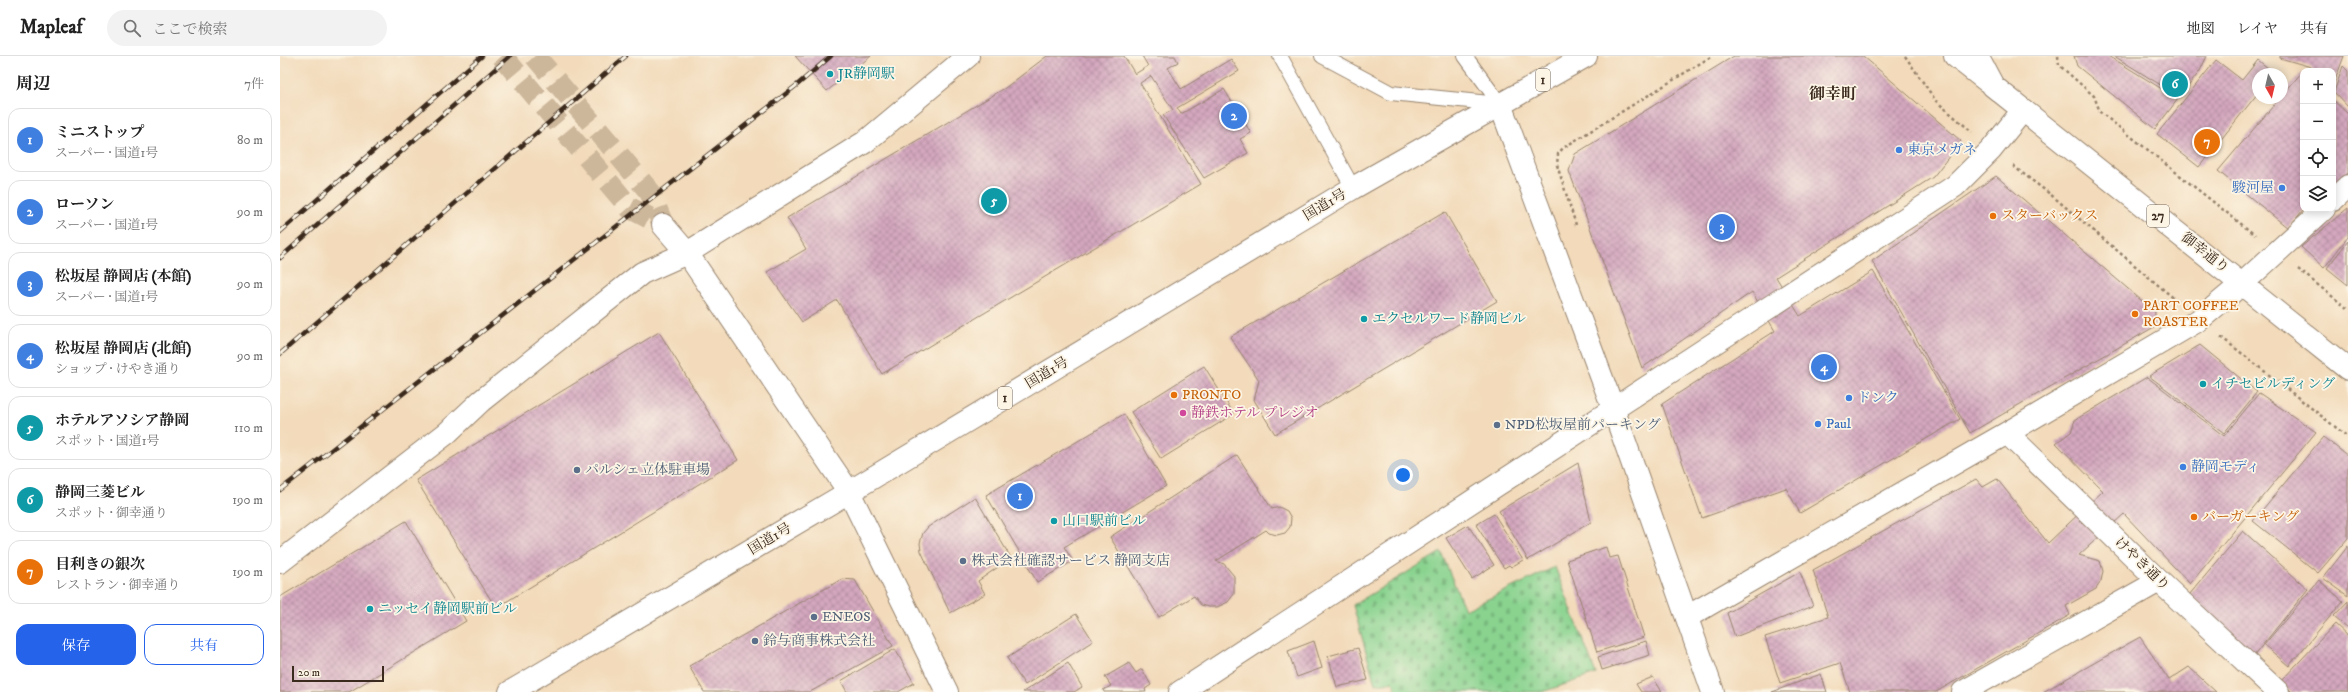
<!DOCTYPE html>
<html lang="ja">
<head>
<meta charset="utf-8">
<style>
  body { margin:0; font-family:"IM FELL DW Pica","Noto Serif JP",serif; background:#f2f2f2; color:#222 }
  .controls { position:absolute; right:12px; top:12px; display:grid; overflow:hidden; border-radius:8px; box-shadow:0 2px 10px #0003 }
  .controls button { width:36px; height:36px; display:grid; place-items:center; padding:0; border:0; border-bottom:1px solid #e0e0e0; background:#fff; color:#222; font:20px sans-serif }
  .compass { position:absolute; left:1972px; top:12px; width:36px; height:36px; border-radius:50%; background:#fff; box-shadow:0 2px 10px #0003; rotate:172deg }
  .scale { position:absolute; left:12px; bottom:10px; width:92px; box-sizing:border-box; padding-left:4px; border:2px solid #3b2a1e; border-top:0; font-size:11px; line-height:14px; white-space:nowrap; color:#3b2a1e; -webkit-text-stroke:3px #fcf5e5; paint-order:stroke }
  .you { position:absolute; left:1123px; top:419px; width:14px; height:14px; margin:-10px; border:3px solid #fff; border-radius:50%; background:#1a73e8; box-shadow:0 0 0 6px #1a73e833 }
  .badge { display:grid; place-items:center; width:26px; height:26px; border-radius:50%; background:#2563eb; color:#fff; font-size:13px; font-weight:700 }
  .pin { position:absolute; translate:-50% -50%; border:2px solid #fff; box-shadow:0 1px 4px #0006 }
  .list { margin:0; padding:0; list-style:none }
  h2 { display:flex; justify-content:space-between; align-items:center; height:52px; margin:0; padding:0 16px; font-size:17px }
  h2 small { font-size:13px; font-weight:400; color:#767676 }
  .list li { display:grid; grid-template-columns:26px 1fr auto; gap:12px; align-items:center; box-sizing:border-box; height:64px; margin:0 8px 8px; padding:0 8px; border:1px solid #e0e0e0; border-radius:12px }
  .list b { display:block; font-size:15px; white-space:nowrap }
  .list p { margin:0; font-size:13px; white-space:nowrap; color:#767676 }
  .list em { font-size:13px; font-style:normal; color:#767676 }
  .actions { display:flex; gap:8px; padding:12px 16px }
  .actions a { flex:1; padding:9px 0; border:1px solid #2563eb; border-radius:12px; text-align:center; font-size:14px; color:#2563eb }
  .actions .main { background:#2563eb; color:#fff }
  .icon { flex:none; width:22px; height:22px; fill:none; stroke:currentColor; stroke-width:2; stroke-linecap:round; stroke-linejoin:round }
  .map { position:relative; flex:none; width:2068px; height:636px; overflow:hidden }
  header { display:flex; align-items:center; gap:24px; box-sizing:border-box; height:56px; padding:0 20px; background:#fff; border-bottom:1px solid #e0e0e0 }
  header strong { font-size:19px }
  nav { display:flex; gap:22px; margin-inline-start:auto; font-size:14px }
  .search { width:280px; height:36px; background:#f2f2f2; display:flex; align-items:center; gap:10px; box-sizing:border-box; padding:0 14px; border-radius:22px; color:#767676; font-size:15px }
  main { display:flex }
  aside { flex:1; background:#fff }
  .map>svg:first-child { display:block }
  .cemetery { fill:url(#cemetery-stones); stroke:#627e56 }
  .building { fill:url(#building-cross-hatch) }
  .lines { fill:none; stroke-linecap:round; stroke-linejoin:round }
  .tertiary-tunnel { stroke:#cdb79b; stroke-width:22; stroke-dasharray:22 11; stroke-linecap:butt }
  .service-casing { stroke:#96826c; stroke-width:16 }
  .minor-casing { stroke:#96826c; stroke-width:24 }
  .tertiary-casing { stroke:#96826c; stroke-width:24 }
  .primary-casing { stroke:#96826c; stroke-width:24 }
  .trunk-casing { stroke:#96826c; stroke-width:24 }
  .path { stroke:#96826c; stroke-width:2.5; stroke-dasharray:3 3; stroke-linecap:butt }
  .service { stroke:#fff; stroke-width:14 }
  .minor { stroke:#fff; stroke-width:22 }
  .tertiary { stroke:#fff; stroke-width:22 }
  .primary { stroke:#fff; stroke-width:22 }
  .trunk { stroke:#fff; stroke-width:22 }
  .rail-casing { stroke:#3b2a1e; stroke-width:4.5 }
  .rail { stroke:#fcf5e5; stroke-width:3; stroke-dasharray:9; stroke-linecap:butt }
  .culture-dot { fill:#0f9aa8; stroke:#fcf5e5; stroke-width:1.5 }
  .shop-dot { fill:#3f7fe0; stroke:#fcf5e5; stroke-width:1.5 }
  .food-dot { fill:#e8710a; stroke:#fcf5e5; stroke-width:1.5 }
  .hotel-dot { fill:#d1479c; stroke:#fcf5e5; stroke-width:1.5 }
  .service-dot { fill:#5c6f8a; stroke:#fcf5e5; stroke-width:1.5 }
  .labels { text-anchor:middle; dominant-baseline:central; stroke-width:3.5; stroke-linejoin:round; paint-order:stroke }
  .shield { fill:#fcf5e5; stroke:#75675a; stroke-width:1 }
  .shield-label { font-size:13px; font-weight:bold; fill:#3b2a1e }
  .culture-label { font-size:14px; fill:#0d838f; stroke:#fcf5e5; text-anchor:start }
  .shop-label { font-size:14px; fill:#366cbe; stroke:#fcf5e5; text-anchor:start }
  .street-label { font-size:14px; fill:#3b2a1e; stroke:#fcf5e5 }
  .food-label { font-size:14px; fill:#c56008; stroke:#fcf5e5; text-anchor:start }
  .hotel-label { font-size:14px; fill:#b23c85; stroke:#fcf5e5; text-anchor:start }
  .service-label { font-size:14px; fill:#4e5e75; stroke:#fcf5e5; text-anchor:start }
  .quarter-label { font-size:16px; font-weight:bold; fill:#3b2a1e; stroke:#fcf5e5 }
</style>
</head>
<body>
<header>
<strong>Mapleaf</strong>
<div class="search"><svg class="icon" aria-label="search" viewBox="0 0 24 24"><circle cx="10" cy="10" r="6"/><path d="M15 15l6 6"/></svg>ここで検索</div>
<nav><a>地図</a><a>レイヤ</a><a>共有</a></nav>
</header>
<main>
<aside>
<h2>周辺<small>7件</small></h2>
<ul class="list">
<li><span class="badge" style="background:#3f7fe0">1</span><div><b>ミニストップ</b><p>スーパー · 国道1号</p></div><em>80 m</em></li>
<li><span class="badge" style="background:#3f7fe0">2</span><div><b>ローソン</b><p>スーパー · 国道1号</p></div><em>90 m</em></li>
<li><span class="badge" style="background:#3f7fe0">3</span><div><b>松坂屋 静岡店 (本館)</b><p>スーパー · 国道1号</p></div><em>90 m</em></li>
<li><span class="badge" style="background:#3f7fe0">4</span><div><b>松坂屋 静岡店 (北館)</b><p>ショップ · けやき通り</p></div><em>90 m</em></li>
<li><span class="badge" style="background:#0f9aa8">5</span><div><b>ホテルアソシア静岡</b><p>スポット · 国道1号</p></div><em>110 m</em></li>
<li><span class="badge" style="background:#0f9aa8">6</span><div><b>静岡三菱ビル</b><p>スポット · 御幸通り</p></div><em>190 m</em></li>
<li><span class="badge" style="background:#e8710a">7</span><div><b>目利きの銀次</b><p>レストラン · 御幸通り</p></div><em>190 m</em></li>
</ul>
<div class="actions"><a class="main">保存</a><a>共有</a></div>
</aside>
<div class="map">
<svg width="2068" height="636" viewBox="0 0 2068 636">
  <defs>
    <pattern id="cemetery-stones" width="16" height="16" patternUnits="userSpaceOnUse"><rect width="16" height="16" fill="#89d38f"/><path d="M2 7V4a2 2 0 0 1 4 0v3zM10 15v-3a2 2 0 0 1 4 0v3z" fill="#77b57b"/></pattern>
    <pattern id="building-cross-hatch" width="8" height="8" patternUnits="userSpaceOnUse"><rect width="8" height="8" fill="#d4a8bf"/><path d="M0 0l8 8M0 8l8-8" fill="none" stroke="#ad899b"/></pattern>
  </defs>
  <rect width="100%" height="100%" fill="#fcf5e5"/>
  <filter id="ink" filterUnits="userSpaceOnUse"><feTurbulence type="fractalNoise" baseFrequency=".025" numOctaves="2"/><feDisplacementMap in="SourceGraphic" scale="8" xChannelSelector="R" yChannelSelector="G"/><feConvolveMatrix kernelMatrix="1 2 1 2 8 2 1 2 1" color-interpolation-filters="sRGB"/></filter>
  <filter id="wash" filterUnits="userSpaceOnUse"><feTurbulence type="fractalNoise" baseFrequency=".012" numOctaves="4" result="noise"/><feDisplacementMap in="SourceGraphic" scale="16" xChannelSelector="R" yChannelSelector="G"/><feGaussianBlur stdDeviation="0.9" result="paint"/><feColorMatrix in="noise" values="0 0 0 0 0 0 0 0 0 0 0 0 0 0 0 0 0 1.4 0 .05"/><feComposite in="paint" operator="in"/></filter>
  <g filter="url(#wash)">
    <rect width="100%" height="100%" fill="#f2daba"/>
    <path class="cemetery" d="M1161 496 1185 554 1275 511 1316 618 1262 636H1117L1113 626 1095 628 1073 549Z"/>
    <g id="blocks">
      <path class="building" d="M515 0H591L547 35Z
        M767 0H844L855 18 868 10 862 0H895L898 6 888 12 901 33 951 3 959 15 897 52 901 58 944 33 971 77 960 83 968 97 924 122 883 59 893 54 871 20 860 27 921 128 602 318 557 244 522 266 487 216 526 193 507 162 725 32Z
        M1454 0H1583L1681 85 1653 121 1496 221 1520 260 1593 215 1680 363 1520 457 1506 432 1422 462 1382 348 1495 275 1472 236 1362 312 1289 115 1295 98Z
        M1794 0H1829L1898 43 1875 73 1797 10Z
        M1834 0H1927L1920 15 1900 41Z
        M2000 0H2064L2053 30V15H2034L2031 11 2000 2Z
        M1936 4 1962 24 1978 4 1994 17 1978 18V37L1919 111 1877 78Z
        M2063 10 2068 15V51L2054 36Z
        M2022 16 2024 153 2008 172 1938 115Z
        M2053 44 2068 58V117L2053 133Z
        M1716 120 1875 256 1874 271 1690 377 1592 205Z
        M2068 152V181L2044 212 2021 191Z
        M1165 156 1217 245 995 378 974 344 979 324 950 281Z
        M2068 185V229L2047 212Z
        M379 276 458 404 216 552 136 424Z
        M1920 289 1977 336 1944 377 1869 320Z
        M924 310 954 358 881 403 851 356Z
        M1867 321 1944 380 1979 337 2036 376 1910 528 1844 458 1799 499 1820 505 1823 515 1821 525 1816 533 1786 550 1790 559 1656 636H1570L1560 607 1500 627 1485 581 1548 561 1533 514 1696 423 1703 431 1717 423 1768 487 1823 435 1776 387 1791 376 1795 364Z
        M844 358 886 430 784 491 793 505 757 526 706 439Z
        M2043 381 2068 400V482L2038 517 1973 465Z
        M957 399 992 453 999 451 1007 455 1011 462 1010 471 1005 477 997 479 989 477 986 474 936 505 944 508 954 520V538L948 546 937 551H929L921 549 914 540 879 561 830 481Z
        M1298 407 1311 466 1248 504 1219 455Z
        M695 441 731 502 698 525 705 538 670 557 641 495 640 487 643 477 648 471Z
        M1214 458 1243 504 1231 511 1229 509 1224 512 1196 469Z
        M126 465 186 565 69 636H0V541Z
        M1188 469 1214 509 1192 523 1166 482Z
        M1963 475 2028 533 1973 601 1909 539Z
        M2068 490V540L2043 522Z
        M1326 491 1329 502 1338 500 1364 581 1317 596 1287 504Z
        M1520 516 1533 550 1455 581 1447 557Z
        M562 523 575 524 613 590 530 636H424L409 610Z
        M2039 524 2063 545 2009 610 1984 589Z
        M2068 545V572L2054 560Z
        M796 558 813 585 745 629 727 602Z
        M2055 568 2068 580V636H2012L2001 625Z
        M1860 581 1889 624 1909 611 1936 636H1763Z
        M1034 585 1042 612 1017 621 1008 595Z
        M1366 585 1370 599 1322 614 1318 601Z
        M1078 592 1088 624 1057 631 1048 600Z
        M615 593 634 627 618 636H567L561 625Z
        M788 607 802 631 794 636H743Z
        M849 607 856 617 862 613 871 629 865 633 866 636H824L823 634 831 630 825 621Z
        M1541 618 1547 636H1492Z
        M1373 621 1382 636H1361L1356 628Z"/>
    </g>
  </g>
  <g filter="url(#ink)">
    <use href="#blocks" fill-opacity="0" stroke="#96826c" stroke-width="1"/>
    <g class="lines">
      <path class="tertiary-tunnel" d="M222 0 350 152 383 169 370 136 255 0"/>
      <g class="service-casing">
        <path id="service" d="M1000 0 1073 132
          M1042 0 1111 37 1219 48
          M1185 0 1220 48"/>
      </g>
      <g class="minor-casing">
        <path id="minor" d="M2053 144 2068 130
          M1727 377 1879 525 1998 636
          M0 506 167 377 201 345 362 217 407 197 585 86 688 0
          M1407 561 1727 377 1919 264 1963 227 2044 153
          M900 636 1675 130 1711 94 1743 54
          M1683 636 1879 525"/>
      </g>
      <g class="tertiary-casing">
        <path id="tertiary" d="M1220 48 1333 352 1433 636
          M383 169 407 197 569 436 667 636"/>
      </g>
      <g class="primary-casing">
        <path id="primary" d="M1675 0 1707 25
          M1697 0 1713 30 2068 313"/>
      </g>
      <g class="trunk-casing">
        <path id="trunk" d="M230 636 569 436 1073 132 1306 0"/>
      </g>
      <path class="path" d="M1625 0 1656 45 1692 76
        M1778 0 1779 9 1814 40 1820 56 1975 179
        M1733 110 1770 138 1897 245
        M1296 169 1277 109 1278 98 1283 92 1432 0
        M2018 213 2068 253
        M1941 281 2068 381"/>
      <use href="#service" class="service"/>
      <use href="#minor" class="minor"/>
      <use href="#tertiary" class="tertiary"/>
      <use href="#primary" class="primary"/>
      <use href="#trunk" class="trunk"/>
      <g class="rail-casing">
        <path id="rail" d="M0 176 202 0
          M0 202 230 0
          M0 298 346 0
          M0 434 517 29 551 0"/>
      </g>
      <use href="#rail" class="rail"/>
    </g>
  </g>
  <g class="culture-dot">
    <circle cx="550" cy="18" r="4"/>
    <circle cx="1084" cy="263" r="4"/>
    <circle cx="1923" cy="328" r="4"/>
    <circle cx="774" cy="465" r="4"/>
    <circle cx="90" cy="553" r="4"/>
  </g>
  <g class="shop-dot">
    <circle cx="1619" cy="94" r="4"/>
    <circle cx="2002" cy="132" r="4"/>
    <circle cx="1569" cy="342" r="4"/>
    <circle cx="1538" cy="368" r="4"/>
    <circle cx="1903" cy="411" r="4"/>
  </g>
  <g class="food-dot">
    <circle cx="1713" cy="160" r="4"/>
    <circle cx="1855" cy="258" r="4"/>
    <circle cx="894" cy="339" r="4"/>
    <circle cx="1914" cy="461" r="4"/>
  </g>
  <circle class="hotel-dot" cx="903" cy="357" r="4"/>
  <g class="service-dot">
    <circle cx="1217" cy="369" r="4"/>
    <circle cx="297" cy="414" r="4"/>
    <circle cx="683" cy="505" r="4"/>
    <circle cx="534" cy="561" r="4"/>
    <circle cx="475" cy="585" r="4"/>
  </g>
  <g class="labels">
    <g class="shield">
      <rect x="1256" y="13" width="14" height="22" rx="3"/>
      <rect x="1867" y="149" width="22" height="22" rx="3"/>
      <rect x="718" y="331" width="14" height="22" rx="3"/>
    </g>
    <g class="shield-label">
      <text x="1263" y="24">1</text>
      <text x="1878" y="160">27</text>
      <text x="725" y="342">1</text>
    </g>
    <g class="culture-label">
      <text x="558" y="18">JR静岡駅</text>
      <text x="1092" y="263">エクセルワード静岡ビル</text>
      <text x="1931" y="328">イチセビルディング</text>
      <text x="782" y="465">山口駅前ビル</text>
      <text x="98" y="553">ニッセイ静岡駅前ビル</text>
    </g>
    <g class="shop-label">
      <text x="1627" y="94">東京メガネ</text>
      <text x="1994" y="132" text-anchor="end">駿河屋</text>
      <text x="1577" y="342">ドンク</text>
      <text x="1546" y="368">Paul</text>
      <text x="1911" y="411">静岡モディ</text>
    </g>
    <g class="street-label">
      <text transform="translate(1045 149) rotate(-31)">国道1号</text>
      <text transform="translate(1925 197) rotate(38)">御幸通り</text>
      <text transform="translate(767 317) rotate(-31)">国道1号</text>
      <text transform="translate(490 483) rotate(-31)">国道1号</text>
      <text transform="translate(1862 508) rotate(44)">けやき通り</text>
    </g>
    <g class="food-label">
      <text x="1721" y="160">スターバックス</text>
      <text x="1863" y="250">PART COFFEE<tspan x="1863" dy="16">ROASTER</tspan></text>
      <text x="902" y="339">PRONTO</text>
      <text x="1922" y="461">バーガーキング</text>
    </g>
    <g class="hotel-label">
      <text x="911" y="357">静鉄ホテル プレジオ</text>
    </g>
    <g class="service-label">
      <text x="1225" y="369">NPD松坂屋前パーキング</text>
      <text x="305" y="414">パルシェ立体駐車場</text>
      <text x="691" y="505">株式会社確認サービス 静岡支店</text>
      <text x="542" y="561">ENEOS</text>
      <text x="483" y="585">鈴与商事株式会社</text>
    </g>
    <g class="quarter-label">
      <text x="1553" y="38">御幸町</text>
    </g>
  </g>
</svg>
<div class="controls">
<button>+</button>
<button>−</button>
<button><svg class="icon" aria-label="locate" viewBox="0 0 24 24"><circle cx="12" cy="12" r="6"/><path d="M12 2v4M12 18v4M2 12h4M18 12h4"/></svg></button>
<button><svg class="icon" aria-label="layers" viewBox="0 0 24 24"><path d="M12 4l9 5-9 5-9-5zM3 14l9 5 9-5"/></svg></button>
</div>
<svg class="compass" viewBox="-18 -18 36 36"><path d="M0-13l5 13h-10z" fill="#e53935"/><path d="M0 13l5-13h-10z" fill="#767676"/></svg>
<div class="scale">20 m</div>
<div class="you"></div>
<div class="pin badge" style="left:740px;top:440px;background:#3f7fe0">1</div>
<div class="pin badge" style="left:954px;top:60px;background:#3f7fe0">2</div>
<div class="pin badge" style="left:1442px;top:171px;background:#3f7fe0">3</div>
<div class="pin badge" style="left:1544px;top:311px;background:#3f7fe0">4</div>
<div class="pin badge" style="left:714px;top:145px;background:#0f9aa8">5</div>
<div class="pin badge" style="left:1895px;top:28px;background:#0f9aa8">6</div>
<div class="pin badge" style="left:1927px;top:86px;background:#e8710a">7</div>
</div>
</main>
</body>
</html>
